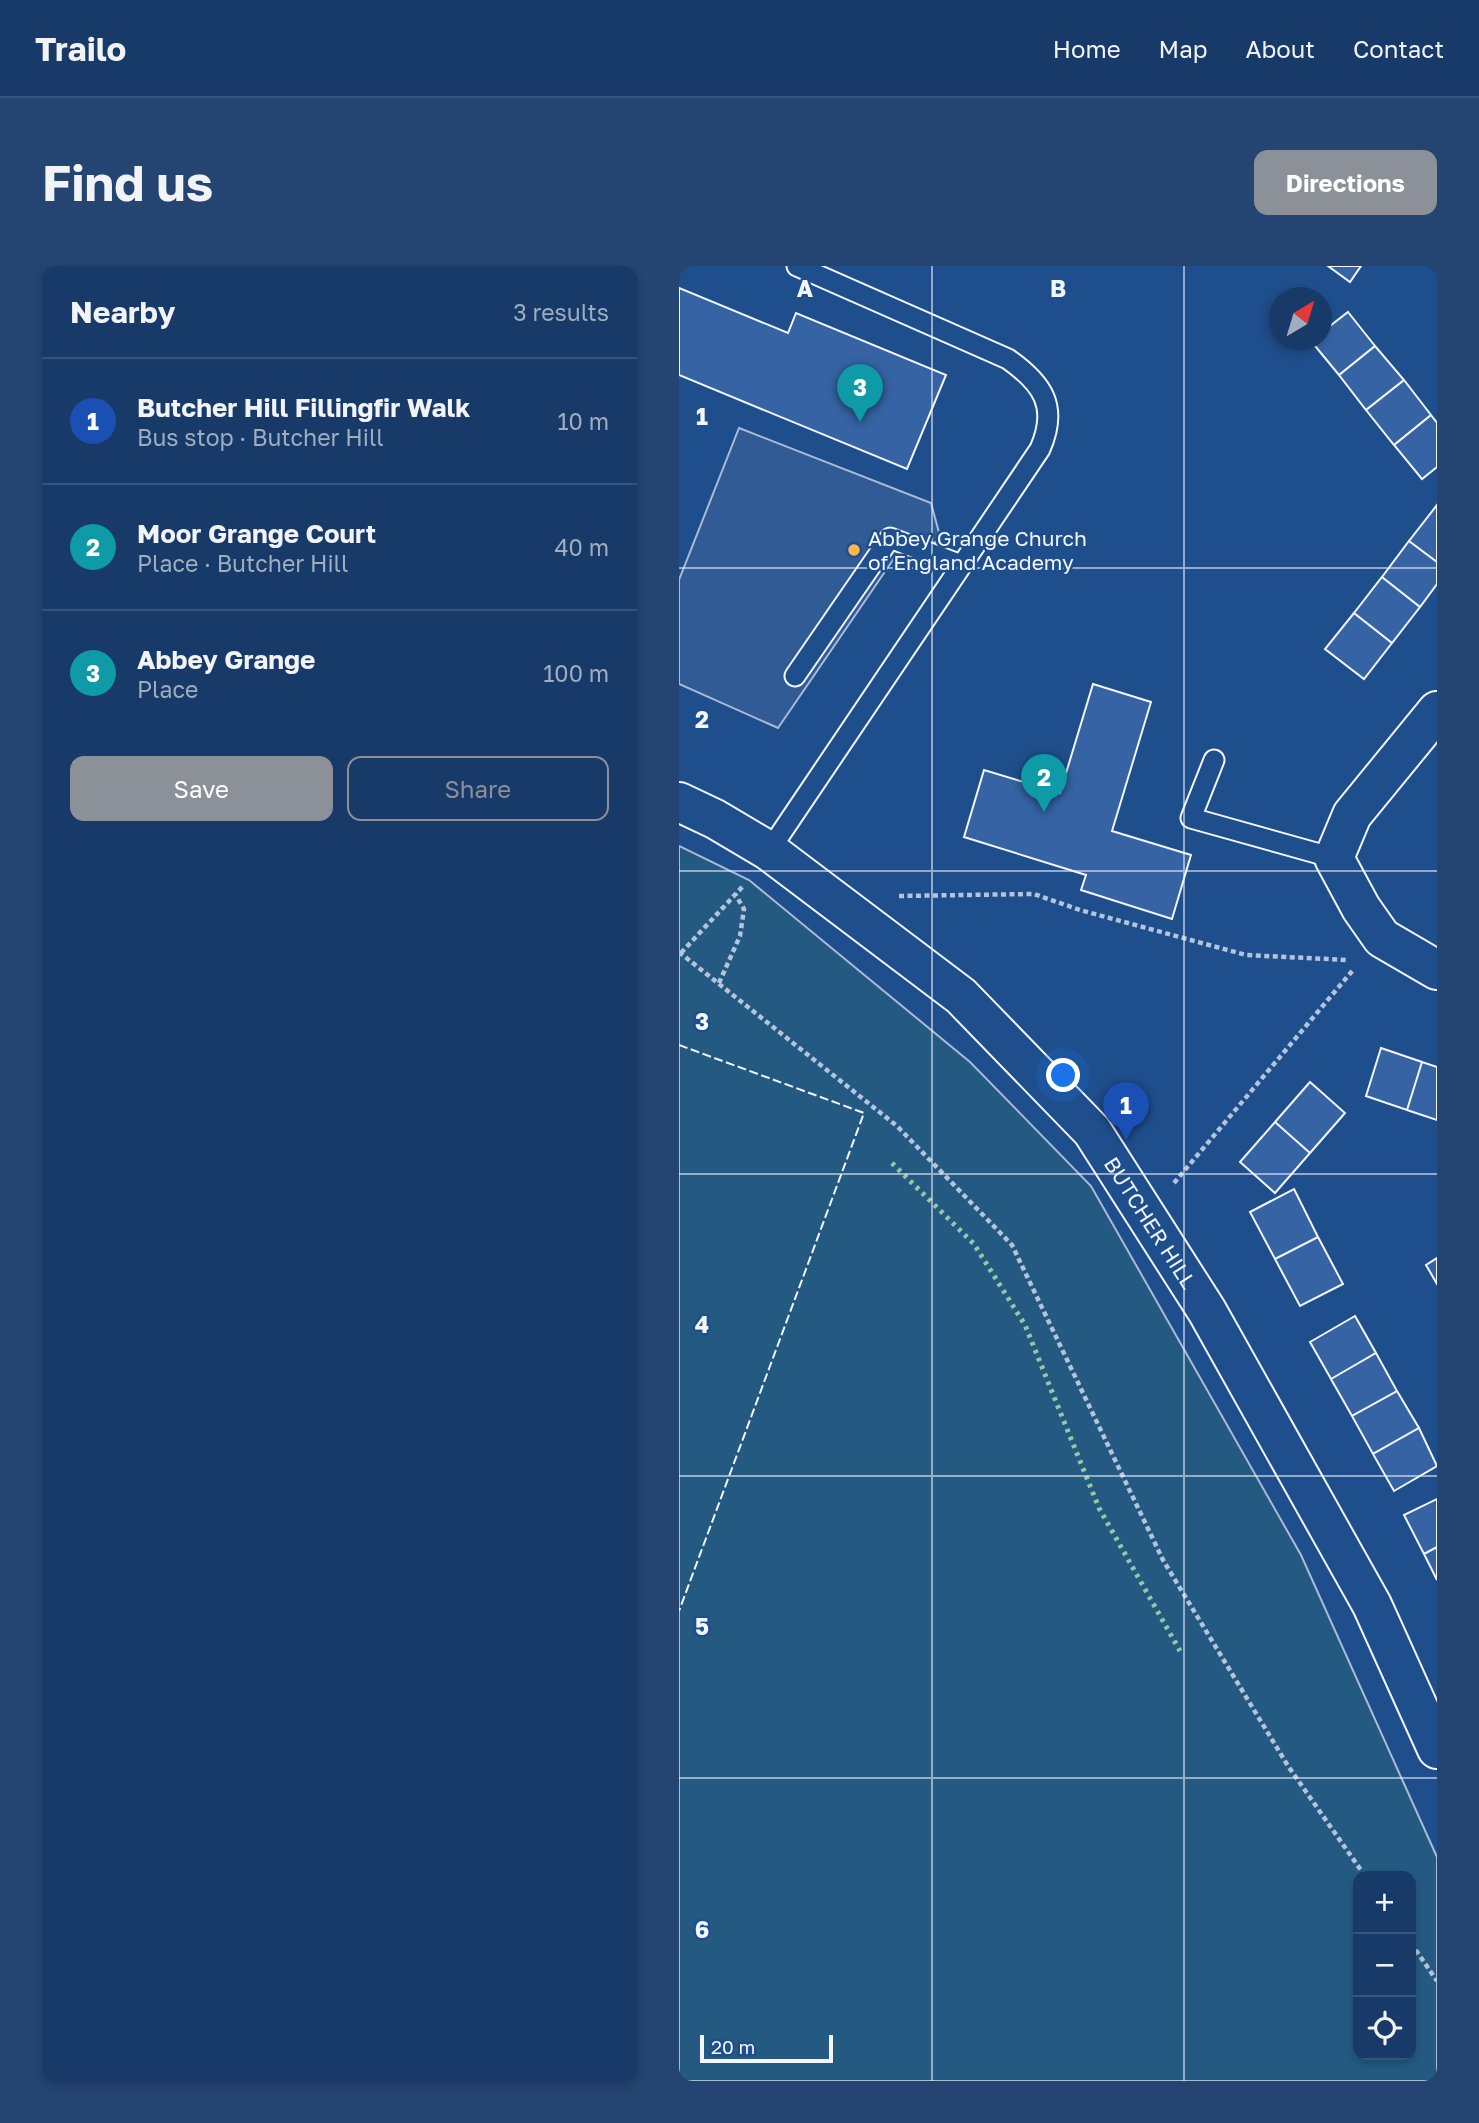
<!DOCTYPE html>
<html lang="en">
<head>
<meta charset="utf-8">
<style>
  body { margin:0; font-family:"Golos Text",sans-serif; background:#244571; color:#f1f3f6 }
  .controls { position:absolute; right:21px; bottom:21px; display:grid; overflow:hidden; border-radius:14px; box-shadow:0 4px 10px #0003 }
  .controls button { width:63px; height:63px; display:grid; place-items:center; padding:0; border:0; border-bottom:2px solid #36547d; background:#173a69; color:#f1f3f6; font:35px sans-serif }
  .compass { position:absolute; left:590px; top:21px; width:63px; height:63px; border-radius:50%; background:#173a69; box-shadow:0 4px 10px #0003; rotate:38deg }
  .scale { position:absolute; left:21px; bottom:18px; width:133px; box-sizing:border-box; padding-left:7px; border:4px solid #f2f6ff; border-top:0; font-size:19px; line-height:24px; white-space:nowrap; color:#f2f6ff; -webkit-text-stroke:5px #1f4e8c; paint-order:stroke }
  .you { position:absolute; left:385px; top:810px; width:24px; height:24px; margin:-18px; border:5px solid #fff; border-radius:50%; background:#1a73e8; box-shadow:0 0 0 10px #1a73e833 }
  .badge { display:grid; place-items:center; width:46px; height:46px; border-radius:50%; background:#8c9099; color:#fff; font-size:23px; font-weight:700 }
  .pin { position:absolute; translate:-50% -58px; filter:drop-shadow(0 2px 4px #0008) }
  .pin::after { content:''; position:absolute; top:37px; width:24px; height:21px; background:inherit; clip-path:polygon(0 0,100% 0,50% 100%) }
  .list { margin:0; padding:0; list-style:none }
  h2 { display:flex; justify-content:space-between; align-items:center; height:91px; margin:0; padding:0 28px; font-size:30px }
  h2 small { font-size:23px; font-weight:400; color:#9eadc0 }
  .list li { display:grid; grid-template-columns:46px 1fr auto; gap:21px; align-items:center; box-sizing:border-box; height:126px; padding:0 28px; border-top:2px solid #36547d }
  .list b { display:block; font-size:26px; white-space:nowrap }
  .list p { margin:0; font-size:23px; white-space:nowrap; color:#9eadc0 }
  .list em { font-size:23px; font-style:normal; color:#9eadc0 }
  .actions { display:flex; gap:14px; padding:21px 28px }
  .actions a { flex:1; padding:16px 0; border:2px solid #8c9099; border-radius:14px; text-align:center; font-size:24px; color:#8c9099 }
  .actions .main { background:#8c9099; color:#fff }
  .icon { flex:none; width:38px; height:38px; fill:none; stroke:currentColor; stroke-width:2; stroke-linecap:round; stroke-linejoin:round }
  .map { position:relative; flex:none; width:758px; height:1815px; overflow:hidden; border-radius:14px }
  header { display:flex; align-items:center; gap:42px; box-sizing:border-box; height:98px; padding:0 35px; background:#173a69; border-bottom:2px solid #36547d }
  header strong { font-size:33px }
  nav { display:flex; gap:38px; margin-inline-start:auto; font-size:24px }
  .intro { display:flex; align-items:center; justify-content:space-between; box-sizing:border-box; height:168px; padding:0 42px }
  h1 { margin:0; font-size:49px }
  .button { padding:18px 32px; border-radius:14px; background:#8c9099; color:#fff; font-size:24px; font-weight:700 }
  main { display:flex; gap:42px; padding:0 42px }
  aside { flex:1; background:#173a69; border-radius:14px; box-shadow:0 4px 10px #0003 }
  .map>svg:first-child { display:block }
  .park { fill:#245a82; stroke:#a8bbd7; stroke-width:2; fill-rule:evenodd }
  .parking { fill:#305b95; stroke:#a8bbd7; stroke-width:2 }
  .building { fill:#3563a3; stroke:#f2f6ff; stroke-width:2 }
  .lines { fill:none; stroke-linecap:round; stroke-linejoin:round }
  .lane-casing { stroke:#f2f6ff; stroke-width:23 }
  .street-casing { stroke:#f2f6ff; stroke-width:42 }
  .path { stroke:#b3c4dc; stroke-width:4.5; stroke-dasharray:5 3.5; stroke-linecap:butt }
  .lane { stroke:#1f4e8c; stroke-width:19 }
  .street { stroke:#1f4e8c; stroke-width:38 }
  .hedge { stroke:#97c8a6; stroke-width:5; stroke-dasharray:3.5 5; stroke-linecap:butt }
  .fence { stroke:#f2f6ff; stroke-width:2; stroke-dasharray:9 3.5; stroke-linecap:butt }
  .grid { fill:none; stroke:#f2f6ff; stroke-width:2; stroke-opacity:0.55 }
  .poi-dot { fill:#ffb74d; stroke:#1f4e8c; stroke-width:2.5 }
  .labels { text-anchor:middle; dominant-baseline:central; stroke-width:5; stroke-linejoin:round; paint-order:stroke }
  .poi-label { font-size:21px; fill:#f2f6ff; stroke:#1f4e8c; text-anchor:start }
  .street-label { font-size:21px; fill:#f2f6ff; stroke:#1f4e8c }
  .grid-label { font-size:23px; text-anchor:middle; font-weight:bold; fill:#f2f6ff; stroke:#1f4e8c; stroke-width:5; stroke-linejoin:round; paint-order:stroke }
</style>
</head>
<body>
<header>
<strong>Trailo</strong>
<nav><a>Home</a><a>Map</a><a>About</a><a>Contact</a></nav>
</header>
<div class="intro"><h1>Find us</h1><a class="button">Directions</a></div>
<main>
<aside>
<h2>Nearby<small>3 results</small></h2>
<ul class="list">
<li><span class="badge" style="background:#1a4fb4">1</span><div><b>Butcher Hill Fillingfir Walk</b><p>Bus stop · Butcher Hill</p></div><em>10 m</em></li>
<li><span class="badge" style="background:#0f9aa8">2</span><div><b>Moor Grange Court</b><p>Place · Butcher Hill</p></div><em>40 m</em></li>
<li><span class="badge" style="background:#0f9aa8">3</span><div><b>Abbey Grange</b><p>Place</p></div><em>100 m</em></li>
</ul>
<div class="actions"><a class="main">Save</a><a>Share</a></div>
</aside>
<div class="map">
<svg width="758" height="1815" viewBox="0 0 758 1815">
  <rect width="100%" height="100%" fill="#1f4e8c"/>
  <path class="park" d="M0 580 70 614 291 796 412 920 622 1289 758 1591V1815H0ZM679 1610H732V1789H679Z"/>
  <path class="parking" d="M60 162 252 237 262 274 216 291 99 462 0 418V314Z"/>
  <path class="building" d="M649 0H682L671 16Z
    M0 22 109 67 117 47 267 109 228 203 0 109Z
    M669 46 696 80 660 109 632 75 642 74V67Z
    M696 80 725 114 687 144 660 109Z
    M725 114 752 149 715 179 687 144Z
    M752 149 758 157V201L743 213 715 179Z
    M758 239V296L730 275Z
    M730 275 758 296V318L741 341 703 311Z
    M703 311 741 341 713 377 675 347Z
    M675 347 713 377 685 413 646 383Z
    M414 418 472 436 433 565 512 589 493 653 402 624 407 609 285 571 305 504 381 527Z
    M702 782 743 796 728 844 687 830Z
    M743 796 758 801V854L728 844Z
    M631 816 666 847 631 887 596 856Z
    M596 856 631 887 596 927 561 896Z
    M615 923 639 971 596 993 571 946Z
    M639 971 664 1018 621 1040 596 993Z
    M758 992V1018L747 999Z
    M676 1050 697 1087 652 1113 631 1076Z
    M697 1087 718 1125 673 1150 652 1113Z
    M718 1125 740 1162 694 1188 673 1150Z
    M740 1162 758 1200 715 1225 694 1188Z
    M758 1233V1281L745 1288 725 1249Z
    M758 1281V1314L745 1288Z"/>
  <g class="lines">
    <g class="lane-casing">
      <path id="lane" d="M116 410 211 272 282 299
        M535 494 512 552 655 592
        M90 585 361 183C380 140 363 117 329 93L118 0"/>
    </g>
    <g class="street-casing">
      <g id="street">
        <path d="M758 445 673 549 655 592 682 642 703 672 758 704"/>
        <path id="s1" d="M0 536 36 553 90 585 282 730 413 865 528 1045 693 1339 758 1483"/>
      </g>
    </g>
    <path class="path" d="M220 630 355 628 401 644 567 689 668 694
      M0 686 218 860 333 979 484 1294 609 1500 686 1610
      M2 687 65 619
      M40 717 61 670 65 643 56 628
      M495 917 674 704
      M732 1677 758 1715"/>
    <use href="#lane" class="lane"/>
    <use href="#street" class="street"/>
    <path class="hedge" d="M213 897 295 978 346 1059 420 1242 501 1385"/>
    <path class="fence" d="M0 779 185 847 0 1345"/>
  </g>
  <path class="grid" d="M253 0V1815M505 0V1815M0 302H758M0 605H758M0 908H758M0 1210H758M0 1512H758"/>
  <circle class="poi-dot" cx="175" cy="284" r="7"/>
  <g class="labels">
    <g class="poi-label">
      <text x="189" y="272">Abbey Grange Church<tspan x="189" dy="24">of England Academy</tspan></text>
    </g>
    <g class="street-label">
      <text stroke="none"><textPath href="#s1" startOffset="640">BUTCHER HILL</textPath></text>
    </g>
  </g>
  <g class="grid-label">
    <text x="126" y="31">A</text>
    <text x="379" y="31">B</text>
    <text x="23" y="159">1</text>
    <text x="23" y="462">2</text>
    <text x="23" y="764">3</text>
    <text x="23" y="1067">4</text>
    <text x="23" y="1369">5</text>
    <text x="23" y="1672">6</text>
  </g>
</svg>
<div class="controls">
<button>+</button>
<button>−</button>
<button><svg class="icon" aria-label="locate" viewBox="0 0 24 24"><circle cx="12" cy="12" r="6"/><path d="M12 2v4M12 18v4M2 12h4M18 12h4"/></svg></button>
</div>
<svg class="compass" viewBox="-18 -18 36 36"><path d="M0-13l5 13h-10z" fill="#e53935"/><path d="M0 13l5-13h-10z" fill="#9eadc0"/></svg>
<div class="scale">20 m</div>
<div class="you"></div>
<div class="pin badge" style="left:447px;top:874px;background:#1a4fb4">1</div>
<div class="pin badge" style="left:365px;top:546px;background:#0f9aa8">2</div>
<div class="pin badge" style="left:181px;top:156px;background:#0f9aa8">3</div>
</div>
</main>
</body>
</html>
